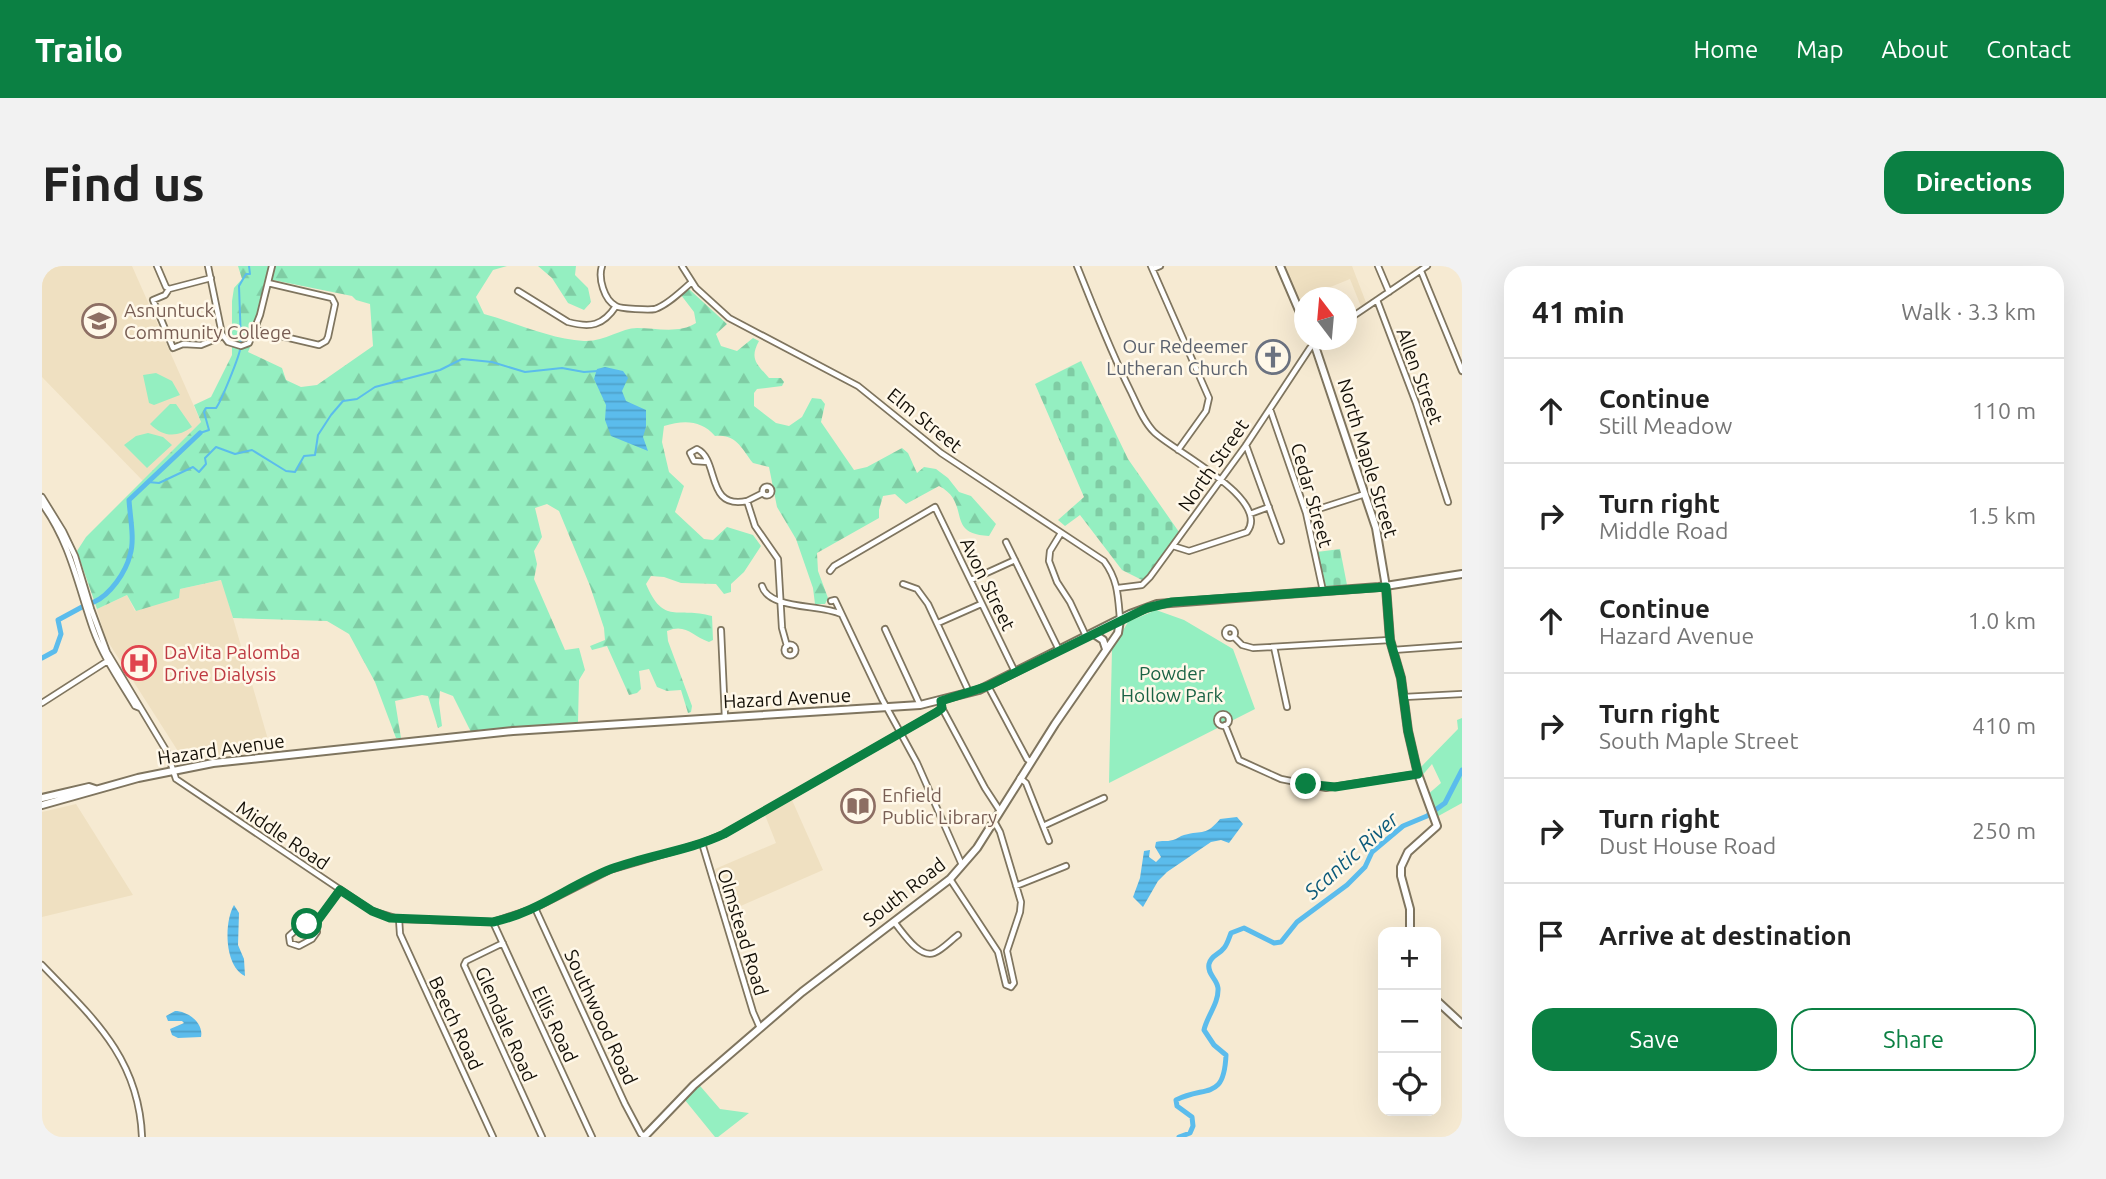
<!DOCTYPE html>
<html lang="en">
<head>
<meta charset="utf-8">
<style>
  body { margin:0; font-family:Ubuntu,sans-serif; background:#f2f2f2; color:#222 }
  .controls { position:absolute; right:21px; bottom:21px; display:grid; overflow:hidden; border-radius:14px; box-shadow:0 7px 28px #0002 }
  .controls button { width:63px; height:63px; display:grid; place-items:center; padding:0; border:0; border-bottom:2px solid #e0e0e0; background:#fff; color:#222; font:35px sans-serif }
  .compass { position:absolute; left:1252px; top:21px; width:63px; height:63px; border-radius:50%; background:#fff; box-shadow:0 7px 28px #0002; rotate:344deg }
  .stop { position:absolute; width:21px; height:21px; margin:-16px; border:5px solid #0b8043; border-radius:50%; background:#fff }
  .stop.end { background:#0b8043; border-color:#fff; box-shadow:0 2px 7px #0008 }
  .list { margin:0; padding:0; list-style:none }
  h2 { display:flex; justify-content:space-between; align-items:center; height:91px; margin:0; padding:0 28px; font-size:30px }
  h2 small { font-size:23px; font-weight:400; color:#767676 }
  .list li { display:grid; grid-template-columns:46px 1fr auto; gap:21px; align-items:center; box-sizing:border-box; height:105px; padding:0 28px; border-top:2px solid #e0e0e0 }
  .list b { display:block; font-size:26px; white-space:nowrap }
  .list p { margin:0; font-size:23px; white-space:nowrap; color:#767676 }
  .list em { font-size:23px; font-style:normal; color:#767676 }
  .actions { display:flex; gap:14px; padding:21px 28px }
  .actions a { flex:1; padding:16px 0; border:2px solid #0b8043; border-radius:21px; text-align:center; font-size:24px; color:#0b8043 }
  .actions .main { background:#0b8043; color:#fff }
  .icon { flex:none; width:38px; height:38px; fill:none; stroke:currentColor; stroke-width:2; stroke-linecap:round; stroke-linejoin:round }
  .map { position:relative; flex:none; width:1420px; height:871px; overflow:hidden; border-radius:21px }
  header { display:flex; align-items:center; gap:42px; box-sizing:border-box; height:98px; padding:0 35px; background:#0b8043; color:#fff }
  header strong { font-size:33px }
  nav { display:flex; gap:38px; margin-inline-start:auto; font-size:24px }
  .intro { display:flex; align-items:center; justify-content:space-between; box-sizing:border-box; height:168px; padding:0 42px }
  h1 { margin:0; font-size:49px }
  .button { padding:18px 32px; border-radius:21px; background:#0b8043; color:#fff; font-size:24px; font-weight:700 }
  main { display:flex; gap:42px; padding:0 42px }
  aside { flex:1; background:#fff; border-radius:21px; box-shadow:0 7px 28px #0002 }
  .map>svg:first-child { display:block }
  .built { fill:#efe0c1 }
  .green { fill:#94efc1 }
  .forest { fill:url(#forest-firs); fill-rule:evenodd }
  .cemetery { fill:url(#cemetery-stones) }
  .water { fill:url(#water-rules) }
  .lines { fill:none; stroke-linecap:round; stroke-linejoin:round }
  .stream { stroke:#5bbcec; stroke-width:2 }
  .river { stroke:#5bbcec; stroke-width:5 }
  .minor-casing { stroke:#7f755f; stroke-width:8 }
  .major-casing { stroke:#7f755f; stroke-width:10 }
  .minor { stroke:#fff; stroke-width:4.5 }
  .major { stroke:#fff; stroke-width:6 }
  .route { stroke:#0b8043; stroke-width:9 }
  .labels { text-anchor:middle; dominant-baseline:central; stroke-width:5; stroke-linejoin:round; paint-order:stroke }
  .education-label { font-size:19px; fill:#785e54; stroke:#fff8e9; text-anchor:start }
  .worship-label { font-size:19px; fill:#5b616d; stroke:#fff8e9; text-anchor:end }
  .street-label { font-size:19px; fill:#141008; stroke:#fff8e9 }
  .health-label { font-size:19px; fill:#be3a42; stroke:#fff8e9; text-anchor:start }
  .park-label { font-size:19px; fill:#1a6244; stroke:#fff8e9 }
  .water-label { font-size:21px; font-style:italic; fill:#0d5b7b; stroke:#fff8e9 }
</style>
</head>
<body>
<header>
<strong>Trailo</strong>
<nav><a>Home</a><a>Map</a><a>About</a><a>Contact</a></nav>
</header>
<div class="intro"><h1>Find us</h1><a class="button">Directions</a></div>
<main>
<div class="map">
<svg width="1420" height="871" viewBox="0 0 1420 871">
  <defs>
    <pattern id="forest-firs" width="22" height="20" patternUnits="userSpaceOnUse" patternTransform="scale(1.75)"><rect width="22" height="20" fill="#94efc1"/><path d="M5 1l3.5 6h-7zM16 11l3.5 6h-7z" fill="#7fcca4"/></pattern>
    <pattern id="cemetery-stones" width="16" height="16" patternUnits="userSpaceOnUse" patternTransform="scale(1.75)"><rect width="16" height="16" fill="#94efc1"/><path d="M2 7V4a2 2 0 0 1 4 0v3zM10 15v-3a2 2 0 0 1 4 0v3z" fill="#7fcca4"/></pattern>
    <pattern id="water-rules" width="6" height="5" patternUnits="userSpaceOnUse" patternTransform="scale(1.75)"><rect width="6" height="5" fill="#5bbcec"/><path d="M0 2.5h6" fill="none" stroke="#4ea1c9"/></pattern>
  </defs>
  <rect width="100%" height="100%" fill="#f6ead2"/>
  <path class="built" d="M0 0H90L159 156 101 215 0 111Z
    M1243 0H1310L1325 39 1320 43 1308 13 1257 34Z
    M180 314 229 484 141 493 63 371 55 343 85 329 93 345 138 323Z
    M750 534 781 604 685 646 673 603 734 577 723 549Z
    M34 538 91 629 0 651V546Z"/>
  <path class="green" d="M114 107 130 115 138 129 112 139 107 137 101 109Z
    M128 138H134L150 161C135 172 121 171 108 158Z
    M106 167 121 171 130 179 105 202 82 179 94 170Z
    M1114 344 1142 354 1191 383 1213 443 1067 517 1070 383 1086 356Z
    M1420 452V537L1391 553 1384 530 1399 517 1390 498 1378 512 1376 504 1416 463 1415 454Z
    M653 814 678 843 707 847 676 871H673L638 828Z"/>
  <path class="forest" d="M196 0H465L451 4 434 31 442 48C475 57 508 73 542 75 562 76 579 62 595 62 614 62 637 68 654 57L652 46 639 29 647 23 685 58 674 68 679 80 695 85 711 72 717 75C707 93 715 98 727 112H739L742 116 740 120 715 123 712 127V140L734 157 747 160 760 151 770 132 779 133 783 138 779 156 812 204 825 201 860 182 866 187 875 207 882 201 894 203 906 212 917 226 929 230 954 258 947 270C902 268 930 237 897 220L864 238 853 228 841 230 837 244V252L775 287 776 305 786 332 783 338H773L771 322 754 273 735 241 727 201 711 197C700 183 694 167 673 170 659 154 642 154 622 160L620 176 627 206 642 220 633 246 662 273 671 274 685 261 711 269 719 280 702 306 689 318V326L682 328 674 318 639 317 622 311 609 310 604 318C622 360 635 340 670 350L671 374 667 376C650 370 644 357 625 365L626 375 650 440 649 446 646 447 639 424 625 425 615 421 607 403 597 405 599 423 595 427 587 429 565 380 550 384 548 380 563 374 562 362 548 320 517 245 505 238 493 242 500 271 492 285 495 298 492 313 523 384 537 382 543 404 537 414 536 456 429 466 411 430 398 425 397 437 400 460 396 462 386 430 380 429 353 435 359 472H354L333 416 307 368 285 355 191 352 179 314 138 323 137 332 94 345 85 329 55 343 35 285 44 271 159 156 152 139 169 131 190 89V35L192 22 200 13ZM231 14 310 30 314 34 328 38 331 80 275 119 259 121 244 114 240 102 206 86 218 59Z
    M496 0H534L533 9 546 22 549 36 542 44 526 37 510 12Z"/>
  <path class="cemetery" d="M1039 95 1086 193 1137 266 1102 315 1080 304 1038 249 1023 260 1016 254 1042 231 993 118Z
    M1298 283 1305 319 1283 321 1275 286Z"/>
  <path class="water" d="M563 101 581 105 586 112 580 125 584 135 604 144V161L601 171 606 185 569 170 563 154 564 139 552 113 555 103Z
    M1195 551 1201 558 1187 577 1179 574 1169 576 1125 606 1116 615 1101 641 1091 631 1098 612 1102 585 1108 584 1107 591 1114 596 1119 591 1113 581 1114 576C1120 574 1124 576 1131 574 1135 573 1138 570 1142 569 1161 564 1164 570 1178 553Z
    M192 639 197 647 196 679 202 693 203 710C182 700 182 656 192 639Z
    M133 745C146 745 162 757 159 771L136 772 130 769 128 763 142 757 140 755H126L124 750Z"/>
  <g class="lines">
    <path class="stream" d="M199 77 197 20 204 8H208L207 0
      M158 167 167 164 162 146 164 142H174C179 136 196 93 198 84
      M106 216 117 217 151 201 157 206 164 198 163 192 174 181 193 188 210 184 244 205 253 206 262 190 273 189 276 169 289 149 301 135 315 133 333 121 398 104 420 93 450 96 483 106 520 102 542 106 556 105"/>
    <path class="river" d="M52 336C68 329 84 306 88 289 93 274 88 251 87 234L158 167
      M0 392 13 385 19 368 16 354 40 341
      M1137 871 1148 867 1151 860 1150 851 1135 840 1134 834C1164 819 1182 835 1184 789L1172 779 1162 764C1165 750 1177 737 1176 722 1175 713 1165 708 1167 698 1169 689 1177 689 1182 682 1185 679 1187 672 1189 667L1202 662 1232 677 1239 676 1255 656 1305 619 1323 601 1330 586 1361 560 1385 550 1403 537 1420 504"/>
    <g class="minor-casing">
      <path id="minor" d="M115 0 124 21 127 23 169 12
        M166 0 180 68 186 76 199 80 207 77 218 49 230 0
        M560 0C556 12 562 34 574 40 578 43 608 44 613 43 626 39 640 24 650 16
        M640 0 654 22 687 52 816 120 899 187 1062 295C1076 314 1076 330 1078 353
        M1035 0C1052 42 1068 84 1088 124 1095 138 1101 155 1112 166 1131 185 1230 233 1205 266L1147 285 1131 280
        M1109 0 1167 132 1164 145 1136 184
        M1336 0 1347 26
        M1111 3 1118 0
        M1379 5 1420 105
        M127 23 123 29 111 34 131 82 141 78 159 79 181 70
        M476 25 526 56C548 62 561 60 574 40
        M1335 34 1374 137 1406 236
        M1304 55 1385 0
        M213 64 277 79 284 75 286 71 293 38 290 32 226 17
        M1228 143 1264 247 1281 325
        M1204 179 1239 275
        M666 196 652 195 648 187 655 183C678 194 663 244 705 235L713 260 736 293 740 362 745 380
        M720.5 225a4.5 4.5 0 1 1 9 0a4.5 4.5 0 1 1-9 0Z
        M0 231 21 265 33 290 49 343 65 386 125 486 134 513 330 645 357 653 451 656 493 642 568 604 660 577 682 568 895 446 899 442V435
        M705 235 721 227
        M0 238C28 276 36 320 51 363 61 391 78 415 93 440L98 442
        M1264 247 1323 228
        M1208 248 1227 241
        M1019 267 1008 285 1007 295 1015 316 1028 336 1044 370
        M964 276 1017 384
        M788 305 792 300 893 241 973 406
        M929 314 973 294
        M861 318 875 323 886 338 927 426
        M720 320C727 344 778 338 799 348
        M1076 322 1100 319 1108 311 1204 179 1268 82 1276 74
        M789 335 793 334 840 433 875 497 920 599
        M896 357 939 338
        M1183 367a5 5 0 1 1 10 0a5 5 0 1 1-10 0Z
        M843 363 878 439
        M679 364 683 452
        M1192 371 1200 379 1211 382 1348 374
        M742.5 384a5.5 5.5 0 1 1 11 0a5.5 5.5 0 1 1-11 0Z
        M1232 381 1245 441
        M1351 384 1420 379
        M946 420 985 493 989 496
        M1362 431 1420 428
        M0 437 67 394
        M900 442 943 522 958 545
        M1175 454a6 6 0 1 1 12 0a6 6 0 1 1-12 0Z
        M1183 459 1197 494 1239 513 1284 522 1376 508
        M978 512 984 517 1007 575
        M952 555 958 566 979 636 978 646 965 685 972 717 969 721
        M1001 560 1062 532
        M660 577 711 746 718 762
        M908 613 956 686 964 719 969 721
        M974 620 1024 600
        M493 642 583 838 599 868 603 870
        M357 653 358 668 451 871
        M451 656 550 871
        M852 656C860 665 877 693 892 687 900 684 908 675 916 669
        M273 658 275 666 270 673 257 680 248 677 247 670 257 661Z
        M273 658 298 624
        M461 677 424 695 422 699 500 871
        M0 699C51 752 97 792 100 871"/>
    </g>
    <g class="major-casing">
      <path id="major" d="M1238 0 1262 56
        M1271 74 1334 262 1344 321 1348 374 1359 412 1366 465 1376 508 1395 560 1366 586 1359 601V610L1368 643V666
        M1052 368 1061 374 1064 383
        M0 532 47 521 53 523
        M0 539 96 512 171 497 471 465 878 439 937 424 1088 348 1115 338 1337 321 1420 308
        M1394 734 1420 758
        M602 871 652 819 760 726 908 613 935 582 1013 458 1076 367 1078 354"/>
    </g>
    <use href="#minor" class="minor"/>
    <use href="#major" class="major"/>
  </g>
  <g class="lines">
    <path class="route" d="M265 658H273L298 624 330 645 348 652 451 656C494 647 528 619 569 603 606 589 646 585 682 568L895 446 900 442 899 435 946 420 1105 342 1130 336 1344 321 1348 374 1359 412 1366 465 1376 508 1293 521 1264 518"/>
  </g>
  <defs>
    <g id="university-ring" transform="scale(1.75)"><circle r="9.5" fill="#fff8e9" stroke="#8d6e63" stroke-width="1.5"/><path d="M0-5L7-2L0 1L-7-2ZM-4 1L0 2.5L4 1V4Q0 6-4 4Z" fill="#8d6e63"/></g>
    <g id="church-ring" transform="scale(1.75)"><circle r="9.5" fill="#fff8e9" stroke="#6b7280" stroke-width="1.5"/><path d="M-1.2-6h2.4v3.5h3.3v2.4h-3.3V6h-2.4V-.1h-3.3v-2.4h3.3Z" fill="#6b7280"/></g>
    <g id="hospital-ring" transform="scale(1.75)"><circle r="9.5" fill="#fff8e9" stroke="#e0444e" stroke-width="1.5"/><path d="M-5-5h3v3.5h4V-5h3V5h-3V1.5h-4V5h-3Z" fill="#e0444e"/></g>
    <g id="library-ring" transform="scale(1.75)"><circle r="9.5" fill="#fff8e9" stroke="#8d6e63" stroke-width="1.5"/><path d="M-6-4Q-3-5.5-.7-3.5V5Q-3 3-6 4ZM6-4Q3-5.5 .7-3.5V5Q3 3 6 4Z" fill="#8d6e63"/></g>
  </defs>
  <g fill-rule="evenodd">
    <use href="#university-ring" x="57" y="55"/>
    <use href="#church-ring" x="1231" y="91"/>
    <use href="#hospital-ring" x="97" y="397"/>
    <use href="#library-ring" x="816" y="540"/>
  </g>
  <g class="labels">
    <g class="education-label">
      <text x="82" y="44">Asnuntuck<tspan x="82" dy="22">Community College</tspan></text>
      <text x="840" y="529">Enfield<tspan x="840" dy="22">Public Library</tspan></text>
    </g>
    <g class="worship-label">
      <text x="1206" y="80">Our Redeemer<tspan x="1206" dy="22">Lutheran Church</tspan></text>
    </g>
    <g class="street-label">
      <text transform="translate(1378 110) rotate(70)">Allen Street</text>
      <text transform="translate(883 154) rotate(39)">Elm Street</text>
      <text transform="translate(1326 192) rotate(73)">North Maple Street</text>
      <text transform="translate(1171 199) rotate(-55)">North Street</text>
      <text transform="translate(1270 229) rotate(74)">Cedar Street</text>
      <text transform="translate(946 318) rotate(64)">Avon Street</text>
      <text transform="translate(745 432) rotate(-3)">Hazard Avenue</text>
      <text transform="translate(179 483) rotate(-8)">Hazard Avenue</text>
      <text transform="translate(241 569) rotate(34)">Middle Road</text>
      <text transform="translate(862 626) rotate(-38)">South Road</text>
      <text transform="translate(701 666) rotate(73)">Olmstead Road</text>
      <text transform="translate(559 751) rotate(65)">Southwood Road</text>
      <text transform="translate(414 757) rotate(65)">Beech Road</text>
      <text transform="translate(464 758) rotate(66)">Glendale Road</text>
      <text transform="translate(513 758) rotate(65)">Ellis Road</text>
    </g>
    <g class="health-label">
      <text x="122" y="386">DaVita Palomba<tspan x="122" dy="22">Drive Dialysis</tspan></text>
    </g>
    <g class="park-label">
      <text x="1130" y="407">Powder<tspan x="1130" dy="22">Hollow Park</tspan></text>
    </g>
    <g class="water-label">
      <text transform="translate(1309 589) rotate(-42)">Scantic River</text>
    </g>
  </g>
</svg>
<div class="controls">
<button>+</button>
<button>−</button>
<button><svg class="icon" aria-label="locate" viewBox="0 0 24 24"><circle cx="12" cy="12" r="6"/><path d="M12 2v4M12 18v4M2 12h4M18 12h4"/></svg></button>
</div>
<svg class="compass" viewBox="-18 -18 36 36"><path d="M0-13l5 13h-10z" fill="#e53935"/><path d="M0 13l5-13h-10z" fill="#767676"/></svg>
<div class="stop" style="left:265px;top:658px"></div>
<div class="stop end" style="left:1264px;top:518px"></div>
</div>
<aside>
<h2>41 min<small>Walk · 3.3 km</small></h2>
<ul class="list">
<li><svg class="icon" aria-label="ahead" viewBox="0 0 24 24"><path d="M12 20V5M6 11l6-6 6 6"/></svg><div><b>Continue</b><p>Still Meadow</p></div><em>110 m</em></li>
<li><svg class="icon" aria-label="right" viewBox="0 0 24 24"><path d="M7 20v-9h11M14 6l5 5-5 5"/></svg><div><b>Turn right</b><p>Middle Road</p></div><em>1.5 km</em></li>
<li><svg class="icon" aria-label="ahead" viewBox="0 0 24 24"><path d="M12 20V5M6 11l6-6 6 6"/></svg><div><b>Continue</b><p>Hazard Avenue</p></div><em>1.0 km</em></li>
<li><svg class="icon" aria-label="right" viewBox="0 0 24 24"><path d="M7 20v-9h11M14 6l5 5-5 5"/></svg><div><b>Turn right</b><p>South Maple Street</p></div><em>410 m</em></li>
<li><svg class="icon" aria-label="right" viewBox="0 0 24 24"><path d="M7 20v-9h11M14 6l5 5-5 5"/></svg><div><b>Turn right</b><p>Dust House Road</p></div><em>250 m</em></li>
<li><svg class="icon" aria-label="arrive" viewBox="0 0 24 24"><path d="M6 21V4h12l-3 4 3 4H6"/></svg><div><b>Arrive at destination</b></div></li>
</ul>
<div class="actions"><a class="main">Save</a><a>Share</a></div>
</aside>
</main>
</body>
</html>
